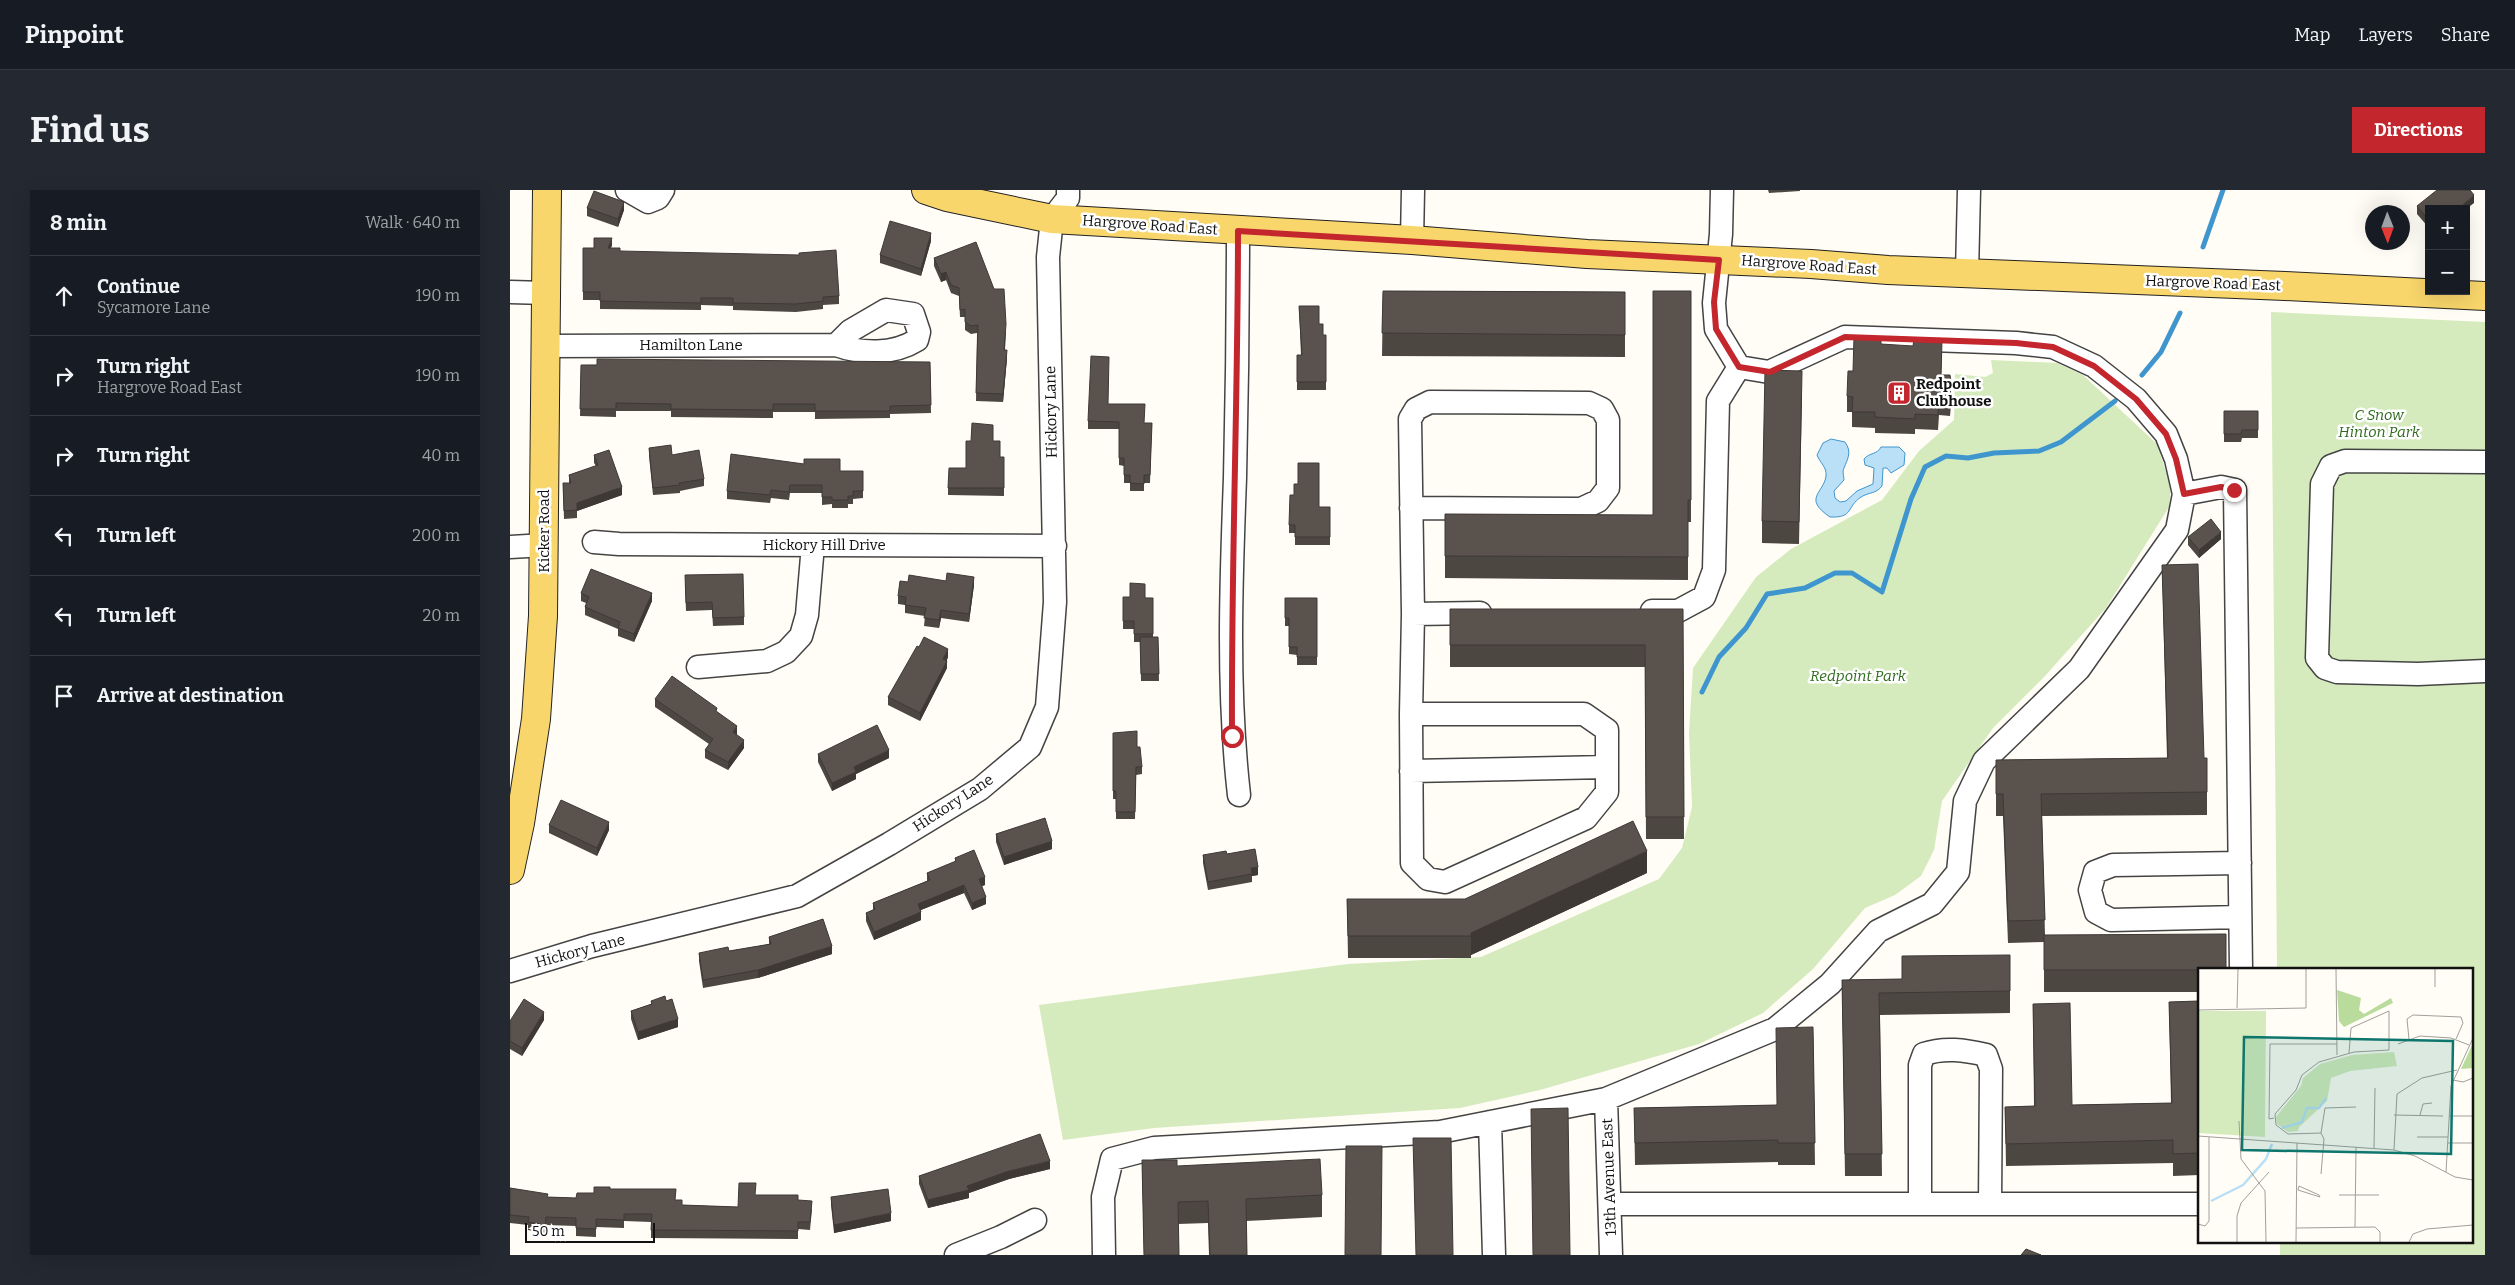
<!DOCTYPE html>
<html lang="en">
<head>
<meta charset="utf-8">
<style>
  body { margin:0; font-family:Bitter,serif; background:#242831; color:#f1f3f6 }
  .controls { position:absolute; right:15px; top:15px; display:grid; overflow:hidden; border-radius:0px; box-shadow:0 5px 20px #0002 }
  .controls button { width:45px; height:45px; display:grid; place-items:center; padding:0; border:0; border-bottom:1px solid #363941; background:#171b24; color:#f1f3f6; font:25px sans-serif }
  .compass { position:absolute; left:1855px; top:15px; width:45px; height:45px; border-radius:50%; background:#171b24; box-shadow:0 5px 20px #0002; rotate:179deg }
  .scale { position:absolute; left:15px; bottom:12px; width:130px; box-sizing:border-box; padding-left:5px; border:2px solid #111; border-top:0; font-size:14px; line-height:18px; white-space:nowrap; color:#111; -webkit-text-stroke:4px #fff; paint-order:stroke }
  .stop { position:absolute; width:15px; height:15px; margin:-11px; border:4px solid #c4262e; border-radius:50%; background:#fff }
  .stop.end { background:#c4262e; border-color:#fff; box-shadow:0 1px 5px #0008 }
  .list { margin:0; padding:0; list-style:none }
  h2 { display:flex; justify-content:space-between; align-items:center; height:65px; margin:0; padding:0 20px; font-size:21px }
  h2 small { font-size:16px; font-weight:400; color:#9ea1a6 }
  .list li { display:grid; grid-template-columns:32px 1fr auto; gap:15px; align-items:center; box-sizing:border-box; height:80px; padding:0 20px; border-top:1px solid #363941 }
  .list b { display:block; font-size:19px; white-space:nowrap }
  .list p { margin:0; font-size:16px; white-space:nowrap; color:#9ea1a6 }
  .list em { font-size:16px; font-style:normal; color:#9ea1a6 }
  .icon { flex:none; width:28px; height:28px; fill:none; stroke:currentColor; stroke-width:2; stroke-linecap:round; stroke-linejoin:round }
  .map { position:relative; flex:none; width:1975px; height:1065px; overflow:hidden; border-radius:0px }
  header { display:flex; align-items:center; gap:30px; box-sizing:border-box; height:70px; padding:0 25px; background:#171b24; border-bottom:1px solid #363941 }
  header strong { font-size:24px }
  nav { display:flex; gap:28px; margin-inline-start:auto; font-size:18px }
  .intro { display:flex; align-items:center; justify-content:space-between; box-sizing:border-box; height:120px; padding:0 30px }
  h1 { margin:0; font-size:35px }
  .button { padding:12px 22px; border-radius:0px; background:#c4262e; color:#fff; font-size:18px; font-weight:700 }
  main { display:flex; gap:30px; padding:0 30px }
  aside { flex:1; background:#171b24; border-radius:0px; box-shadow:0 5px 20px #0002 }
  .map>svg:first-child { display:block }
  .green { fill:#d5ebbd }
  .water { fill:#b9e0f7; stroke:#3f96cf }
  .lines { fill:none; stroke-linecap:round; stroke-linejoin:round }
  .stream { stroke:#3f96cf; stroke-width:5 }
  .minor-casing { stroke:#444; stroke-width:25 }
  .major-casing { stroke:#222; stroke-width:30 }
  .minor { stroke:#fff; stroke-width:22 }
  .major { stroke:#f9d66b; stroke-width:28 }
  .wall { fill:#4d4742 }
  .shaded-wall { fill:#3f3936 }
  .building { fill:#5a524d; stroke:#3f3936 }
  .route { stroke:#c4262e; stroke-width:6 }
  .labels { text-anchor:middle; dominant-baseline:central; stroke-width:5; stroke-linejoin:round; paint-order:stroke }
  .street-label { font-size:15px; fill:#111; stroke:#fff }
  .poi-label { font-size:15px; font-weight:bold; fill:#111; stroke:#fff; text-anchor:start }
  .park-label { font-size:15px; font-style:italic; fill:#2f6b1f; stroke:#fff }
  .inset-river { fill:none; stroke:#b9e0f7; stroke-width:2.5 }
  .inset-road { fill:none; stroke:#a09f9a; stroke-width:1 }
  .view { fill:#0f766e; fill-opacity:0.15; stroke:#0f766e; stroke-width:2.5 }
  .inset-edge { fill:none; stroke:#111; stroke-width:2.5 }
</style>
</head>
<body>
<header>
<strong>Pinpoint</strong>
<nav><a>Map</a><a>Layers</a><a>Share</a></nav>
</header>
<div class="intro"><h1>Find us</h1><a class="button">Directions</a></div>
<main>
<aside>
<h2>8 min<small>Walk · 640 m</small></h2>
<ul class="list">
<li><svg class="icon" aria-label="ahead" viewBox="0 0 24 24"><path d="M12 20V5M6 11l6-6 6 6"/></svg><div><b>Continue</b><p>Sycamore Lane</p></div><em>190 m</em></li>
<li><svg class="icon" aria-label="right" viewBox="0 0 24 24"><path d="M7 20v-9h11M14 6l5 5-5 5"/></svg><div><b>Turn right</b><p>Hargrove Road East</p></div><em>190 m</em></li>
<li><svg class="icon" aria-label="right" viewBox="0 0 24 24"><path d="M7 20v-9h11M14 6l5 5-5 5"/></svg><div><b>Turn right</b></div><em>40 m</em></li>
<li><svg class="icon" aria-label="left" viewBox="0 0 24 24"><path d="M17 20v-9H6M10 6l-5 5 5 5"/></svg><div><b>Turn left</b></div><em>200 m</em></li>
<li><svg class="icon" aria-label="left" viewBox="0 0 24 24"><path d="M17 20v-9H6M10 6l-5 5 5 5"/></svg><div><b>Turn left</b></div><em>20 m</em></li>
<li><svg class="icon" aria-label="arrive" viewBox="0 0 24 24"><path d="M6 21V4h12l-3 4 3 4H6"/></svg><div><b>Arrive at destination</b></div></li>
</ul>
</aside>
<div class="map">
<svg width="1975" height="1065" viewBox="0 0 1975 1065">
  <rect width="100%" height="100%" fill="#fffdf5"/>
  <path class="green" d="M1761 122 1975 132V1065H1770V1051H1961V779H1767Z
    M1481 170 1547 173 1573 185 1647 254 1661 297 1659 317 1596 418 1534 487 1483 538 1432 611 1424 660 1411 686 1385 705 1355 718 1303 779 1253 823 1189 854 1030 900 950 918 644 938 553 950 529 815 838 774 971 767 1149 689 1172 658 1182 617 1179 543 1183 478 1246 387 1281 359 1372 310 1409 261 1444 230 1445 184 1475 187 1483 183Z"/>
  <path class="water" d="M1321 249 1335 252C1342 262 1338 268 1334 278 1332 282 1334 286 1334 290L1324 301 1325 308 1330 312 1336 311 1347 301 1363 294 1364 278 1355 275 1354 269C1360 262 1367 265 1371 257H1389L1395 263 1394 275 1381 283 1377 278H1373L1372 296C1366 304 1359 302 1351 307 1336 317 1344 328 1320 327 1292 308 1314 303 1316 286 1317 277 1310 273 1307 265L1313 253Z"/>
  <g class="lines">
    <path class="stream" d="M1693 57 1713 0
      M1632 185 1651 162 1670 123
      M1192 502 1209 467 1236 438 1257 404 1295 398 1325 383H1342L1372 402 1401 309 1415 277 1436 266 1458 268 1484 263 1529 261 1551 252 1605 211"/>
    <g class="minor-casing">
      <path id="minor" d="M117 0 138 12 148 8 153 0
        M728 41C728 124 727 205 725 288 721 393 717 500 729 605
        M902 50 903 0
        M1457 83 1459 0
        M0 102 36 103
        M376 120 403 124 409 142 407 150C383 165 352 164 326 155L340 141Z
        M35 156 326 155
        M1975 272 1835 271 1821 276 1812 294 1807 468 1815 478 1827 482 1908 484 1975 481
        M1674 304 1711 297 1725 300 1731 779
        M84 352 109 354 545 356
        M0 357 35 355
        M1142 421H1168L1194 407 1204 380 1208 211 1229 177
        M903 424 970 423
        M188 477 257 471 276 462 291 446 297 425 303 355
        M901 524H1074L1097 540V602L1076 628 935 692 918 689 902 673 901 524 903 424 900 229 906 219 920 212 1079 213 1092 219 1098 230V298L1088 311 1071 319 901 318
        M901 581 1097 577
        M1730 673 1603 675 1585 682 1580 700 1586 722 1601 730 1730 727
        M0 781 82 756 287 706 379 654 470 599 520 557 537 517 545 412 538 67 542 29 558 8V0
        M1096 909 1101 1065
        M980 932 984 1065
        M1100 1014H1689
        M1410 1014V875L1414 864C1434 857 1455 860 1476 865L1481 879 1480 1014
        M446 1065 491 1047 525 1030
        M594 1065 593 1007 602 969 644 958 930 942 1096 909 1265 839 1320 794 1368 741 1422 714 1448 682 1455 611 1474 571 1569 479 1667 340 1674 304 1666 269 1656 244 1626 209 1584 176 1543 157 1506 153 1335 147 1259 182 1229 177 1206 139 1204 113 1211 44 1212 0"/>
    </g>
    <g class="major-casing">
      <path id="major" d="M416 0 437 7 542 29 902 50 1077 64 1301 74 1378 80 1775 96 1975 106
        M0 680 10 633 26 529 33 426 37 0"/>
    </g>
    <use href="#minor" class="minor"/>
    <use href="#major" class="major"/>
  </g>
  <path class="wall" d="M1258 0H1290V1L1259 3Z
    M1964 13 1919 19V38L1907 24V16Z
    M77 18 114 20 108 37 77 26Z
    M421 51 411 86 370 73V65Z
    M102 55 101 58 110 61 329 106V114L313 115V119L286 122 223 120V116L191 115V120L90 119V110H73V58H84Z
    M424 68 496 142 495 160 497 168 493 212 466 211 467 143 461 144 455 140V127H450L449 106 441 103 436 90 431 92 424 76Z
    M873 101 1115 102V167L872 166Z
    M1181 101V332H1178V390L935 388V324L1143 325Z
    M789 116 809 134 813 145H816V200H787V165H791Z
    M1371 154 1432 165 1431 185 1441 206 1440 226 1429 225 1428 240 1405 239V244L1365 243V238L1342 237V222H1337V206L1343 181Z
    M420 172 421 223 380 224V228L305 229V222H263V228L161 227V221H106V227L70 226 71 175Z
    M1292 203 1289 354 1252 353V331Z
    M598 214 634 233H642L640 293H634V301H620V293H614V276L609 275V239H578V231Z
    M1714 221H1748V248H1732L1731 252H1714Z
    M483 251 490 267H494V306L438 305V298L456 278Z
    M139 258 162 265 194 289V296L170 301V303L143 305 139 266Z
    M84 265 112 305 67 321V328L54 329 53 293H59V285L86 276 84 273Z
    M330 281H353V308L343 309V314H338V318H322V314L312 315V303H280L279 310 261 308 260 313 217 309V301Z
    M809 317H820V355H785V343H779V335Z
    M1678 347 1711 349 1689 368 1678 355Z
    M1652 375 1694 568H1697V625L1532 626 1535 745 1689 779V802H1534V752L1498 753 1493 626H1486V570L1657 568Z
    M398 392 464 395 459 432 431 428 429 438 414 436 415 426 395 423V415L388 414V406Z
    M175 393 234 427V435L203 436 202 420 176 421Z
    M71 403 142 411 124 452 108 446V439L75 425V417L76 413 71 411Z
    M613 407 643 408V447H648L649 491H631L630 452H624V439H613Z
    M775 408H807V475H787V465L779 464V436H775Z
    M940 419H1173L1174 649H1136L1135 477H940Z
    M409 457 438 467 437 470V478L410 531 378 515V507Z
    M145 509 207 522 227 544 226 545 234 558 218 580 195 568V560L199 554 145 517Z
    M603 543 627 557 632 577V584L626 585 625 629H606V609H603Z
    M308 564 379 568 346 584V589L322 601 308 572Z
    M39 635 99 640 87 666 39 643Z
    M486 644 542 659 494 675 486 652Z
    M717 664 748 685 742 686V692L698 700 693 673V665Z
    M445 668 475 695 472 696 476 714 462 720 454 703 411 720V730L364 750 356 731V723L363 720V713L417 691V683L445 672Z
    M1137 683 961 765V768H838L837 709H955Z
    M259 747 322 764 248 788 193 798 189 771V763L219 761 259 754Z
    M1500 765V823L1370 825 1372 986H1335L1332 790 1392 789Z
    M141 811 168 837 128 850 121 829V821L141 814Z
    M1689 811V985L1663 986V973L1496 976 1495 917 1524 916 1523 814 1562 915 1661 913 1659 812Z
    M34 830 12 866 0 859V831Z
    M1303 837 1305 975H1268V972L1125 975 1124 918 1267 915Z
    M632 970 667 976 812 1005V1027L736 1031 737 1065H699L698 1033 668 1034 669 1065H634Z
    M540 979 499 989 459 1003V1008L418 1018 409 994V986Z
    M0 998 38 1007 66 1008 100 999 165 1010 172 1015 228 1017 246 1005 288 1010 302 1019 300 1040 288 1039V1049L141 1048V1032L114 1031V1038L86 1037V1047L66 1046V1036L36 1035 35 1043 18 1040V1035L0 1033Z
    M321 1007 381 1031 324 1043 321 1015Z"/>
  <path class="shaded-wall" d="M1964 5V13L1956 19H1948Z
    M114 12V20L108 37V29Z
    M421 43V51L411 86V79Z
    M102 48V55L98 66V58Z
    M436 82V90L431 92V84Z
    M497 160V168L493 212V204Z
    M1441 191V206L1440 226V210Z
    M112 297V305L67 321V313Z
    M1711 342V349L1689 368V360Z
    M464 387V395L459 432V424Z
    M142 403V411L124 452V444Z
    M431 420V428L429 438V430Z
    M438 459V467L433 477V469Z
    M437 471V478L410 531V523Z
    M227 536V544L223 550V542Z
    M234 550V558L218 580V572Z
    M379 560V568L346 584V589L322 601V593L344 577Z
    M99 632V640L87 666V658Z
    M542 651V659L494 675V667Z
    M1137 661V683L961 765V743Z
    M748 677V685L742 686 741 678Z
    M475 687V695L469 697V689Z
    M454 695V703L408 721V714Z
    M476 707V714L462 720V713Z
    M411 722V730L364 750V742Z
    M322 756V764L248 788V780Z
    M34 822V830L12 866V858Z
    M168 829V837L128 850V842Z
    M540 971V979L499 989 459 1003V1008L418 1018V1010L499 981Z
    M381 1023V1031L324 1043V1035Z"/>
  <path class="building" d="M1927 0H1960L1964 5 1948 19H1919V31L1907 16Z
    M84 1 114 12 108 29 77 18Z
    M380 31 421 43 411 79 370 65Z
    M84 48H102L98 58H110V61L289 65V63L326 60 329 106 313 107V111L286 114 223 113V108H191V113L90 111V102H73V58H84Z
    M466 52 484 99H494L496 134 494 160H497L493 204 466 203 468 135 461 136 455 132V119L450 120 449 98 441 95 436 82 431 84 424 68Z
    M873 101 1115 102V145L872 143Z
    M1143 101H1181V310H1178V367L935 366V324L1143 325Z
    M789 116H809V134H813V145H816V192H787V165H792Z
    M1344 147 1371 148V154L1403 156 1404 149 1432 150 1431 185H1440L1441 191 1440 210H1429L1428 225 1405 224V229L1365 227V222H1342L1343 207 1337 206 1338 181H1343Z
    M581 166 599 167 598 214H635L634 233H642L640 285H634V294L620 293V285H614V268H609V232L578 231Z
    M87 169 420 172 421 215 380 216V221H305V214H263V220L161 219V214L106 213V219H70L71 175H87Z
    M1255 180 1292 181 1289 332 1252 331Z
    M1714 221H1748V240H1732L1731 244H1714Z
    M462 233 483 235V251H490V267H494V298H438L439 278H456V251H461Z
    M161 255 162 265 189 260 194 289 169 293 170 295 143 298 139 258Z
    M99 260 112 297 67 313V320L54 321 53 293H61L59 285 88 275 84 265Z
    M221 264 294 274V269H330V281H353V301H343V306H338V310H322V307H312V295H280L279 302 261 300 260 305 217 301Z
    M788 273H809V317H820V347H785V335H779L780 305H784V294H788Z
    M1701 329 1711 342 1689 360 1678 347Z
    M1688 374 1694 568H1697V602L1531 604 1535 730 1498 731 1493 604H1486V570L1658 568 1652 375Z
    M81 379 142 403 124 444 108 438 110 432 75 417 79 407 71 403Z
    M437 383 464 387 459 424 431 420 429 430 414 428 416 418 395 415 396 407 388 406 390 391 398 392 399 385 436 391Z
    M233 384 234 427 203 428 202 412 176 413 175 385Z
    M620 393 635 394V408H643V444H624V431H613V407H620Z
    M775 408H807V467H787V457H779V428H775Z
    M940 419H1173L1174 627H1136L1135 455H940Z
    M414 447 438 459 433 469 437 471 410 523 378 507 407 456 409 457Z
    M630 447H648L649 484H631Z
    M162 486 207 518 206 521 227 536 223 542 234 550 218 572 195 560 203 549 145 509Z
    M367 535 379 560 344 577 346 582 322 593 308 564Z
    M627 541V557H630L632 577H626L625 622H606V601H603V543Z
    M51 610 99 632 87 658 39 635Z
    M535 628 542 651 494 667 486 644Z
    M1123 631 1137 661 961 743V746H838L837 709H955Z
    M745 659 748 677 741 678 742 684 698 692 693 665 716 661 717 664Z
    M464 660 475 687 469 689 476 707 462 713 454 695 408 714 411 722 364 742 356 723 365 719 363 713 420 690 417 683 446 671 445 668Z
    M313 729 322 756 248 780 193 790 189 763 218 757 219 761 261 754 259 747Z
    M1716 744V779H1689V780H1534V745Z
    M1500 765V801L1369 803 1372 964H1335L1332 790 1392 789V766Z
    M155 806 156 811 162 809 168 829 128 842 121 821 142 814 141 811Z
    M14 809 34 822 12 858 0 851V831Z
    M1689 811V963L1663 964V950L1496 954 1495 917 1525 916 1523 814 1560 813 1562 915 1662 913 1659 812Z
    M1303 837 1305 953H1268V950L1125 953 1124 918 1267 915 1266 838Z
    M1058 918 1060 1065H1023L1021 919Z
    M530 944 540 971 499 981 457 996 459 1000 418 1010 409 986Z
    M903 948H941L943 1065H906Z
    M836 956H872L871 1065H835Z
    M810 969 812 1005 736 1009 737 1065H700L698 1011 668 1012 669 1065H634L632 970H667V976Z
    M229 993H246L245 1005H288V1010L302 1011 300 1032H288V1041L141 1040 142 1024H114V1030L86 1029V1039L66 1038V1028L36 1027 35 1035 18 1032 19 1027 0 1025V998L38 1004 37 1007 66 1008 67 1003H84V997H100V999H166L165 1010H172V1015L228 1017Z
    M378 999 381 1023 324 1035 321 1007Z
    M1516 1059 1531 1065H1511Z"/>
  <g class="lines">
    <path class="route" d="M722 546C721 378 728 210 728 41L1209 70 1204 112 1206 139 1229 177 1260 182 1335 147 1506 153 1543 157 1584 176 1626 209 1656 244 1666 269 1674 304 1711 297 1724 300"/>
  </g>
  <defs>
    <g id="building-square" transform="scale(1.25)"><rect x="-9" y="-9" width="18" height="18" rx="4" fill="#c4262e" stroke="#fff"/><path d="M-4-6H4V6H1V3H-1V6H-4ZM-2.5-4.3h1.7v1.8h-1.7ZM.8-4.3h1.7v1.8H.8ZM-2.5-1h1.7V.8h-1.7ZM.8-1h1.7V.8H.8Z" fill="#fff"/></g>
  </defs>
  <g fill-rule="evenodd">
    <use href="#building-square" x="1389" y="203"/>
  </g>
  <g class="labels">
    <g class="street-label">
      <text transform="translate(640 35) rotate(4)">Hargrove Road East</text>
      <text transform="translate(1299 75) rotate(4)">Hargrove Road East</text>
      <text transform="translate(1703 93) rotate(2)">Hargrove Road East</text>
      <text x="181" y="155">Hamilton Lane</text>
      <text transform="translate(541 222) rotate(-91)">Hickory Lane</text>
      <text transform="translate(34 341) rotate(-90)">Kicker Road</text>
      <text x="314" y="355">Hickory Hill Drive</text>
      <text transform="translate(443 613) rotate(-33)">Hickory Lane</text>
      <text transform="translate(70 761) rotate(-15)">Hickory Lane</text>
      <text transform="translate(1099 987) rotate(-92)">13th Avenue East</text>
    </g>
    <g class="poi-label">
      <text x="1406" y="194">Redpoint<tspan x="1406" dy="17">Clubhouse</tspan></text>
    </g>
    <g class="park-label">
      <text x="1869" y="225">C Snow<tspan x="1869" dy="17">Hinton Park</tspan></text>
      <text x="1348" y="486">Redpoint Park</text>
    </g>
  </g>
  <g transform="translate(1688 778)">
    <rect width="275" height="275" fill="#fffdf5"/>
    <path d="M0 43H68L67 169 0 165ZM196 84 199 98 152 103 133 110 129 133 101 159 100 163 90 164 79 156 78 149 103 118 105 110 122 96 154 87Z" fill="#d5ebbd"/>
    <path d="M139 22 163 30 161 42 166 46 193 30 195 35 146 59 141 53ZM275 75V100L263 101Z" fill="#b9dc9c"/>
    <path class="inset-river" d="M84 160 104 154 109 140H121L128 130M13 233 45 217 68 191 74 176"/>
    <path class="inset-road" d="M138 1 139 87M237 19V1M39 40 40 1M0 42 108 40V1M211 71 209 51 215 47 263 49 265 55 258 71M200 76 222 68 253 70 271 77M255 112 265 114 275 110M196 147 245 148M222 147 225 136 234 135M251 148H275M76 150 71 151 72 76H139M41 153 43 191 67 223 68 274M123 165 127 140 158 139M0 168 196 182 217 188 257 209 275 212M219 169H250M250 175H275M176 180 177 120M196 182 199 126 224 110 259 102M248 204 253 118 275 70M123 206 126 171 123 165 90 166 78 157 77 146 98 122 104 107 121 94 156 84 191 82V43L153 60 151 85M101 218 121 227 122 229 100 222ZM141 227H181M0 256 7 258 11 253V169M157 259 158 179M98 260 177 259 182 264V274M39 274V248L43 235 71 204M98 274 99 175M211 274 215 266 229 261 275 257"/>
    <path class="view" d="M46 69 255 73 253 186 44 182Z"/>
    <rect width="275" height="275" class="inset-edge"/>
  </g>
</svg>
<div class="controls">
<button>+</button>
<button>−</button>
</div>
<svg class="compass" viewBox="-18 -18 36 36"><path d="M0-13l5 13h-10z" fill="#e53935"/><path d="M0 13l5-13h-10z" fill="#9ea1a6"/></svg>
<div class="scale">50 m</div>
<div class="stop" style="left:722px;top:546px"></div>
<div class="stop end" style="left:1724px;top:300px"></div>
</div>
</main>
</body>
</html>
